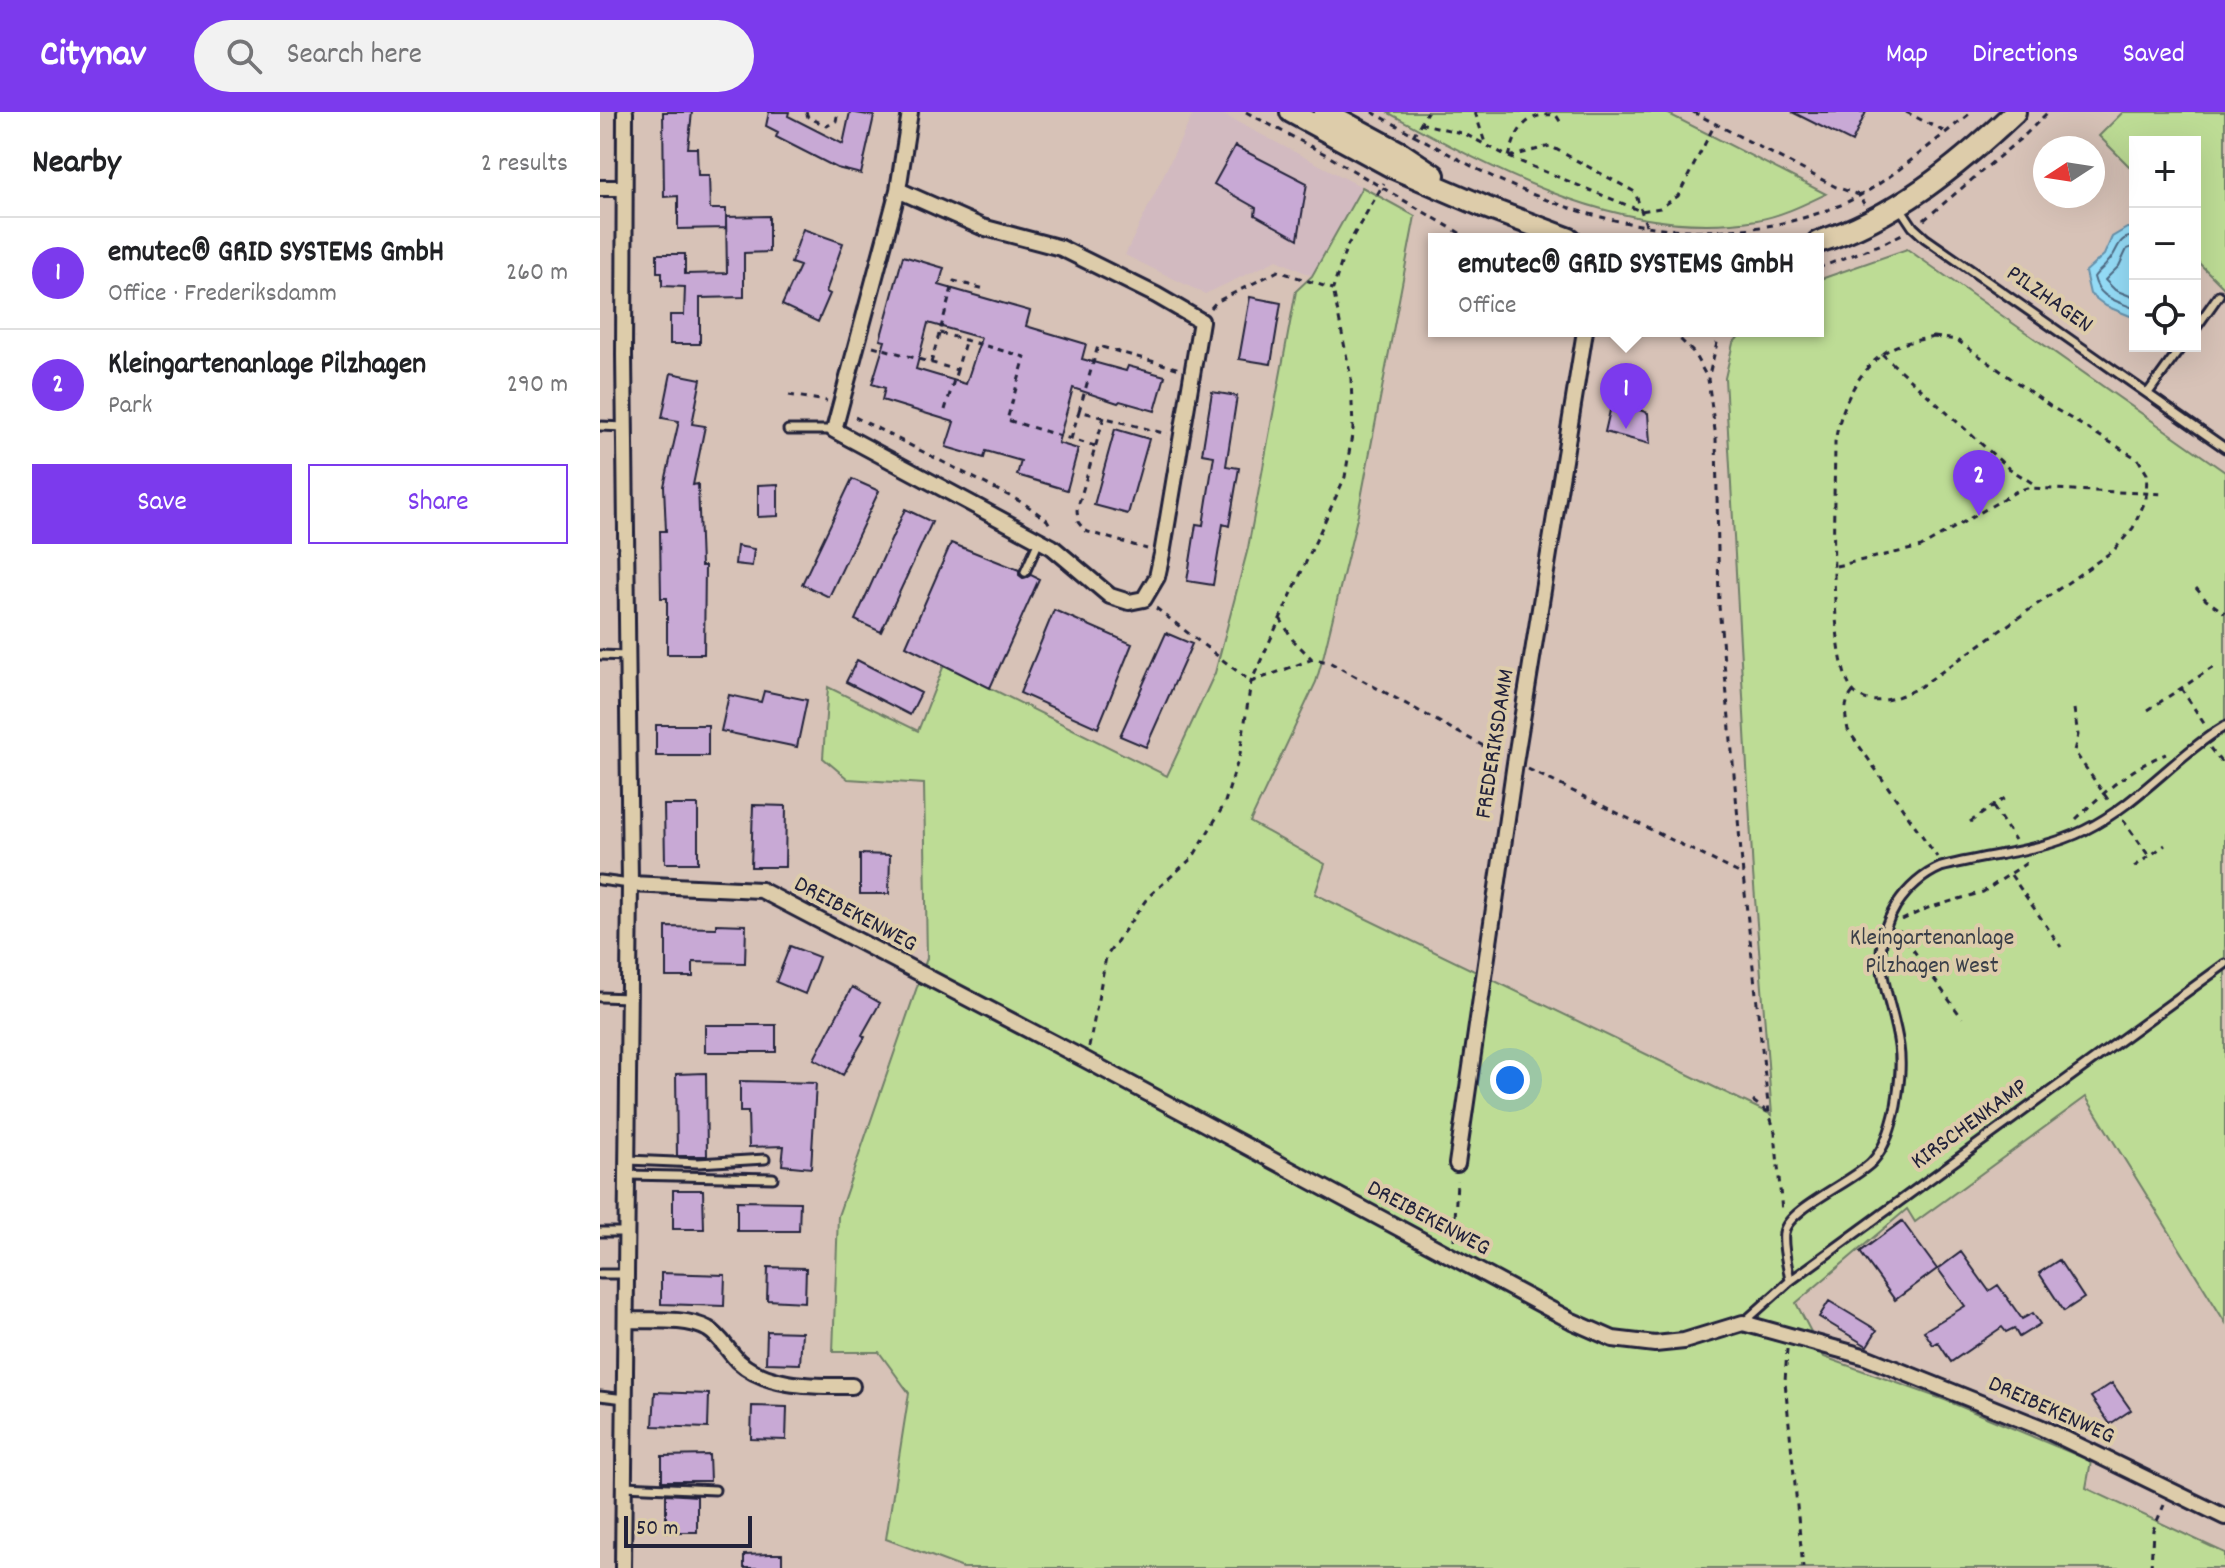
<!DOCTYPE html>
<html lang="en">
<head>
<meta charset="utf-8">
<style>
  body { margin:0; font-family:Dekko,sans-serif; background:#f2f2f2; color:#202124 }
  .controls { position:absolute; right:24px; top:24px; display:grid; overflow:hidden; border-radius:0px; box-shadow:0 8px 32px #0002 }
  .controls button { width:72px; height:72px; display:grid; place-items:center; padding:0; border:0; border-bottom:2px solid #e0e0e0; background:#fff; color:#202124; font:40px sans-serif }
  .compass { position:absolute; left:1433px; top:24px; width:72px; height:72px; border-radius:50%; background:#fff; box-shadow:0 8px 32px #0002; rotate:258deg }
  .scale { position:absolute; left:24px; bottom:20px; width:128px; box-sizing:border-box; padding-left:8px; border:4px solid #22223b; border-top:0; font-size:22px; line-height:28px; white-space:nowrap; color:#22223b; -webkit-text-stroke:6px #dca; paint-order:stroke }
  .you { position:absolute; left:910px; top:968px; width:28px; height:28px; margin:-20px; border:6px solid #fff; border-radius:50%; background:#1a73e8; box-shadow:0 0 0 12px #1a73e833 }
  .badge { display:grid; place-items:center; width:52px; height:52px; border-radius:50%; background:#7c3aed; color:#fff; font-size:26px; font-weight:700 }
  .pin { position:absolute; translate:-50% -66px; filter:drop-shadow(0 2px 4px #0008) }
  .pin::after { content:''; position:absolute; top:42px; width:28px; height:24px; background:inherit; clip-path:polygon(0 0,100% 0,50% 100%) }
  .popup { position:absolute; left:828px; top:121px; width:396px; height:104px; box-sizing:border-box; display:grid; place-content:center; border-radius:0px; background:#fff; filter:drop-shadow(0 2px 6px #0005); font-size:26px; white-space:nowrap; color:#757577 }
  .popup b { font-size:30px; color:#202124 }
  .popup::after { content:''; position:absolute; left:50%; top:100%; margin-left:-16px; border:16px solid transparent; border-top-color:#fff }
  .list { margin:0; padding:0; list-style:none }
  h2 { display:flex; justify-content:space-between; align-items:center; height:104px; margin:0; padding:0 32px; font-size:34px }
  h2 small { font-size:26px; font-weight:400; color:#757577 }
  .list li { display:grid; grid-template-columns:52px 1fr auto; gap:24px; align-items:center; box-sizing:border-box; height:112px; padding:0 32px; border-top:2px solid #e0e0e0 }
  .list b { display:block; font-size:30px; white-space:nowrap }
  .list p { margin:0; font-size:26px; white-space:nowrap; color:#757577 }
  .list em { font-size:26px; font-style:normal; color:#757577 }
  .actions { display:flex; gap:16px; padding:24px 32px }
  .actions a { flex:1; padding:18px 0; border:2px solid #7c3aed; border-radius:0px; text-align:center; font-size:28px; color:#7c3aed }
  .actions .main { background:#7c3aed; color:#fff }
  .icon { flex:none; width:44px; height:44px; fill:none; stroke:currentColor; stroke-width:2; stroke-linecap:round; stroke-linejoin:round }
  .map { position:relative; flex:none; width:1625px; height:1456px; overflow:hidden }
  header { display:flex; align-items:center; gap:48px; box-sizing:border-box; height:112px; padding:0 40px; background:#7c3aed; color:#fff }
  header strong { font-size:38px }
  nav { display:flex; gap:44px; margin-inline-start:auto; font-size:28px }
  .search { width:560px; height:72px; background:#f2f2f2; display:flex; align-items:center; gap:20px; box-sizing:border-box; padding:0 28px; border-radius:44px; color:#757577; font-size:30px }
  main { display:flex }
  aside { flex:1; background:#fff }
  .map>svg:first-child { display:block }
  .built { fill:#d2bac0 }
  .green { fill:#bddc95; stroke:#707f68; stroke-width:2 }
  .water { fill:#94dbf6; stroke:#6691ab; stroke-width:2 }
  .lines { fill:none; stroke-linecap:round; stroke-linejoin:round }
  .shore { stroke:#506c86; stroke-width:2 }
  .building { fill:#c8a9d5; stroke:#22223b; stroke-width:2; fill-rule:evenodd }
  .lane-casing { stroke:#22223b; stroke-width:13 }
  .street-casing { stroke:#22223b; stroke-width:20 }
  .secondary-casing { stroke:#22223b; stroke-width:26 }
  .path { stroke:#22223b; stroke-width:3; stroke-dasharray:6 6; stroke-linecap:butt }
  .lane { stroke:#dca; stroke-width:7 }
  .street { stroke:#dca; stroke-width:14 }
  .secondary { stroke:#dca; stroke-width:20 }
  .labels { text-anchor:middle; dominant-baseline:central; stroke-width:8; stroke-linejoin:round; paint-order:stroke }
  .street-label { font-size:24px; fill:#22223b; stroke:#dca }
  .park-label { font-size:24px; fill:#393e48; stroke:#dca }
</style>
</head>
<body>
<header>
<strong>Citynav</strong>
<div class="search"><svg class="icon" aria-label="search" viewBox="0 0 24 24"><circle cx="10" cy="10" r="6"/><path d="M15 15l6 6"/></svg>Search here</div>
<nav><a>Map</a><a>Directions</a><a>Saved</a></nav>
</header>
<main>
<aside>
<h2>Nearby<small>2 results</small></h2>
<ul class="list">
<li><span class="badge">1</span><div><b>emutec® GRID SYSTEMS GmbH</b><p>Office · Frederiksdamm</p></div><em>260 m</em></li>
<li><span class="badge">2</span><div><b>Kleingartenanlage Pilzhagen</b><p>Park</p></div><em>290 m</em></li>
</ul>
<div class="actions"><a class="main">Save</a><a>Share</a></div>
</aside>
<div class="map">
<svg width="1625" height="1456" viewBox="0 0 1625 1456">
  <rect width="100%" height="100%" fill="#d7c2b7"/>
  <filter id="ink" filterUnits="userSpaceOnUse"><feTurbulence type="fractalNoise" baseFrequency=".0125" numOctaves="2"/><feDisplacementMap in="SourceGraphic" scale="16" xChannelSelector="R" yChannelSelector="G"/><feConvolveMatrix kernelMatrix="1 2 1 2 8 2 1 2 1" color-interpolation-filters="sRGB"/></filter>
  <g filter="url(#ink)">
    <path class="built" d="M594 0H618L762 75 712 164 677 148 605 182 525 143Z"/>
    <path class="green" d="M787 0H1065L1226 82C1203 93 1181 104 1157 108 1024 130 900 61 787 0Z
      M1523 0H1625V177L1595 147V30H1535V60L1499 24Z
      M762 75 815 104 758 402 724 542 716 570 650 710 725 752 715 782 1172 1003 1153 761 1125 266 1133 231 1144 219H1218V168L1307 137 1625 360V1210L1486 985 1315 1110 1307 1097 1196 1191 1224 1245 1345 1288 1491 1349 1486 1376 1625 1441V1456H363L286 1427 309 1281 279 1240H233L238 1104 327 846 324 672 248 667 223 646 228 575 318 619 344 553 567 664 615 561 648 436 696 179 712 164Z"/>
    <path class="water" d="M1527 116H1535V206L1506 194 1490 182 1485 160 1504 143 1512 125Z"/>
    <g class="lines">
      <path class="shore" d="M1535 124C1516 125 1519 139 1508 150 1504 156 1498 159 1494 165 1499 187 1516 188 1535 197
        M1535 134 1527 137 1519 154 1505 168 1515 178 1535 186"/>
    </g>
    <path class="building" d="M63 0H92L88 36H97L98 63H109L110 97H126V116L78 117V84L64 85Z
      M169 0H189L188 4 243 32 250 0 274 4 261 62 237 56 176 25 178 20 166 14Z
      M1192 0H1266L1252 30Z
      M635 34 707 71 698 127 655 103 656 96 614 72Z
      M169 104V140L144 141V185L100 186V232H70V203H84L85 175 62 174V160H57V142H85V162L127 161 126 105Z
      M203 117 243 131 226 180 230 182 218 210 182 193 200 154 191 151Z
      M303 144 344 156 339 173 430 199 426 214 486 232 482 247 526 259 528 254 565 264 555 299 520 289 518 291 473 276 458 331 478 337 467 378 417 363 421 349 386 339 384 346 346 335 354 310 282 288 285 276 272 272 285 229 280 228ZM328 211 381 226 366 272 316 257Z
      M650 185 681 191 671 252 639 247Z
      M71 261 101 267 92 312 105 314 93 373 98 372 101 454H105L104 542H67V486H61L60 419H66L64 374 79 309 62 306Z
      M1018 264 1043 270 1037 297 1048 301 1050 332 1005 320Z
      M612 280 637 284 626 354 639 356 629 414 623 412 613 473 587 469 596 412 603 413 614 344 602 342Z
      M515 317 549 327 528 402 494 393Z
      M252 367 279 379 229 485 202 472Z
      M178 372V404L158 405V373Z
      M305 397 332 410 281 520 255 508Z
      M351 431 419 458V463L423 466 431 463 439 467 390 576 306 534Z
      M137 434 154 437 152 454 135 452Z
      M454 498 532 532 498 616 420 581Z
      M566 521 592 532 546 635 520 624Z
      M257 548 321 581 310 603 246 570Z
      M164 579 207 588 197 635 121 619 129 583 161 590Z
      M56 613H108V644H56Z
      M64 693H98V751H65Z
      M153 693 186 694 185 755H151Z
      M260 742 290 743 289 782H260Z
      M116 812 146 813 145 851 93 850V865H66V815L116 816Z
      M190 834 219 845 205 882 176 870Z
      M252 875 280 891 262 923 265 925 243 963 214 947Z
      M105 913H176V940H105Z
      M106 961 107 1044H77L76 962Z
      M140 969 216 971 211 1056 182 1053 184 1034 149 1035 148 1000H140Z
      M73 1078H103L104 1117H73Z
      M137 1089 200 1090 199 1119H137Z
      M1302 1109 1337 1157 1295 1188 1260 1140Z
      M1361 1140 1389 1179 1398 1173 1422 1207 1433 1201 1440 1212 1419 1225 1414 1216 1406 1220 1402 1215 1351 1250 1338 1230 1333 1233 1324 1219 1365 1194 1338 1157Z
      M1459 1148 1484 1186 1464 1199 1439 1161Z
      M168 1155 206 1156 205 1190 167 1188Z
      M61 1161 125 1163 124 1194 61 1192Z
      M1229 1189 1277 1218 1267 1234 1219 1205Z
      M167 1219 202 1220 200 1252 166 1251Z
      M1512 1271 1531 1298 1510 1312 1491 1285Z
      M55 1280 109 1282 108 1316 53 1314Z
      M152 1294 187 1295 186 1328 151 1327Z
      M109 1343 110 1369H62V1344Z
      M66 1382 97 1384V1420H66Z
      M170 1442H182V1456H144V1443Z"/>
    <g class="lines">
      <g class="lane-casing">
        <path id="lane" d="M1299 94 1313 115 1325 126 1625 336
          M1595 217 1619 183
          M1548 281 1582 234
          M0 314 25 315
          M188 318H234
          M425 460 439 429
          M0 543 27 544
          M0 768 30 772
          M0 885 29 886
          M28 1048 98 1051 165 1047
          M28 1063 173 1066
          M0 1120H25
          M0 1162H25
          M1190 1169C1188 1154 1182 1136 1184 1121 1187 1097 1253 1070 1272 1050 1286 1035 1292 1013 1296 994 1299 975 1302 954 1299 934 1292 882 1264 845 1296 794 1308 776 1322 763 1341 755 1388 742 1441 740 1485 718 1538 692 1575 644 1625 614
          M1143 1211 1190 1169 1625 852
          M0 1284 25 1287
          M24 1374 115 1378"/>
      </g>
      <g class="street-casing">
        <path id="street" d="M0 76H23
          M298 78 382 115 461 136 556 183 601 209 562 442 557 465 544 487 529 490 510 484 452 435 234 318 298 78 310 0
          M30 772 161 778 486 948 972 1209 1013 1227 1055 1232 1084 1229 1143 1211 1263 1244 1440 1315 1625 1405
          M857 1052 915 651 985 219
          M27 1208C51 1209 86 1205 108 1217 120 1224 128 1239 138 1249 167 1276 215 1274 252 1274
          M23 1456 30 772 24 243 25 0"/>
      </g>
      <g class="secondary-casing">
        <path id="secondary" d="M691 0 794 56 885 95 970 127
          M725 0 801 41 834 63
          M1218 130C1295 106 1358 54 1415 0"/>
      </g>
      <path class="path" d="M206 0 208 5 227 14 236 9 238 0
        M646 0 723 41 870 127
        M772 0C808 19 843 39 879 58 990 115 1119 142 1238 94 1282 77 1333 29 1372 0
        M875 0 885 31
        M1093 0 1236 75 1259 83 1264 92
        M1306 0 1345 20
        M820 11 865 22 909 45 1041 99 1060 96 1078 84 1115 12
        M813 24 827 0
        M909 45 950 34 1035 80 1047 116 1044 127
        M909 45C916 19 925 0 956 3L961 11
        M1324 108 1426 22 1448 0
        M1218 156 1282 132 1304 121
        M611 196 616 190 678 159 733 177 746 136 784 71
        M1072 219 1093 240 1108 267
        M1120 219 1108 267 1116 326 1119 494 1143 763 1169 1001 1175 1020 1182 1100
        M340 221 425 245 407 308 495 334
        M1334 225 1357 228 1450 294 1538 347 1547 362 1546 387 1533 416 1514 438 1323 573C1305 583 1273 599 1254 580 1226 552 1235 376 1235 330 1241 294 1258 255 1292 236 1304 230 1320 228 1334 225Z
        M273 234 357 258 365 230
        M1282 242 1407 355 1437 374
        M331 251 354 169 385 177
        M189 283 227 289
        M345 298 357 258
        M479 299 498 234 580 257
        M255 305 425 392 447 408 452 416
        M504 305 477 398 478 410 485 419 547 437
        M471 327 479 299 567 322
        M1236 454 1321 435 1417 379 1427 376 1566 382
        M1596 476 1606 488 1625 501
        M556 496 651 570
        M680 506 693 528 712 547
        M651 570 713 547 729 550 900 643
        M1581 576 1605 613
        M1253 580C1243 592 1245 603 1248 618L1337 745
        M1474 597 1478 623 1474 639 1509 689
        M1548 598 1615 554
        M1610 636 1625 655
        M928 657 1143 763
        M1393 695 1415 728
        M1476 707C1502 682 1531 655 1566 642
        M1523 708 1549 744
        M1370 710 1405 686
        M1534 755 1565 733
        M1411 763 1461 835
        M1302 808 1328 796 1383 780 1428 750
        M1299 818 1362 906
        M489 935 506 845 548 785 593 745 624 693 640 642 651 570 745 365 753 317 751 266 733 177
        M1153 989 1169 1001
        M854 1128 857 1068
        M1187 1237 1185 1270 1203 1456
        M1551 1456 1553 1418 1564 1393"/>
      <use href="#lane" class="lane"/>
      <use href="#street" class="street"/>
      <use href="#secondary" class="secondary"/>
    </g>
  </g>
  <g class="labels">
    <g class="street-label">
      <text transform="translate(1449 188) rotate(35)">PILZHAGEN</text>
      <text transform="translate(896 632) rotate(-81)">FREDERIKSDAMM</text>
      <text transform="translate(255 803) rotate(28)">DREIBEKENWEG</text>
      <text transform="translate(1370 1013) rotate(-36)">KIRSCHENKAMP</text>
      <text transform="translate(828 1107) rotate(28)">DREIBEKENWEG</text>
      <text transform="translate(1451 1299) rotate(24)">DREIBEKENWEG</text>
    </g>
    <g class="park-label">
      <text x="1332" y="827">Kleingartenanlage<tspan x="1332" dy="28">Pilzhagen West</tspan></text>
    </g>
  </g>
</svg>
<div class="controls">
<button>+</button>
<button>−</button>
<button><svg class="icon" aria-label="locate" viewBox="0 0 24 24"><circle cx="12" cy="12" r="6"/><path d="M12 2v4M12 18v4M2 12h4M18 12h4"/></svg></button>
</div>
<svg class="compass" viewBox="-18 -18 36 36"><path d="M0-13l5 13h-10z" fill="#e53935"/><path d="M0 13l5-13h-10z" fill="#757577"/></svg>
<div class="scale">50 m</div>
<div class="you"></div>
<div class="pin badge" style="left:1026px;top:317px">1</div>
<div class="popup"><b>emutec® GRID SYSTEMS GmbH</b>Office</div>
<div class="pin badge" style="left:1379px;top:404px">2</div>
</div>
</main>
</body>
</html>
